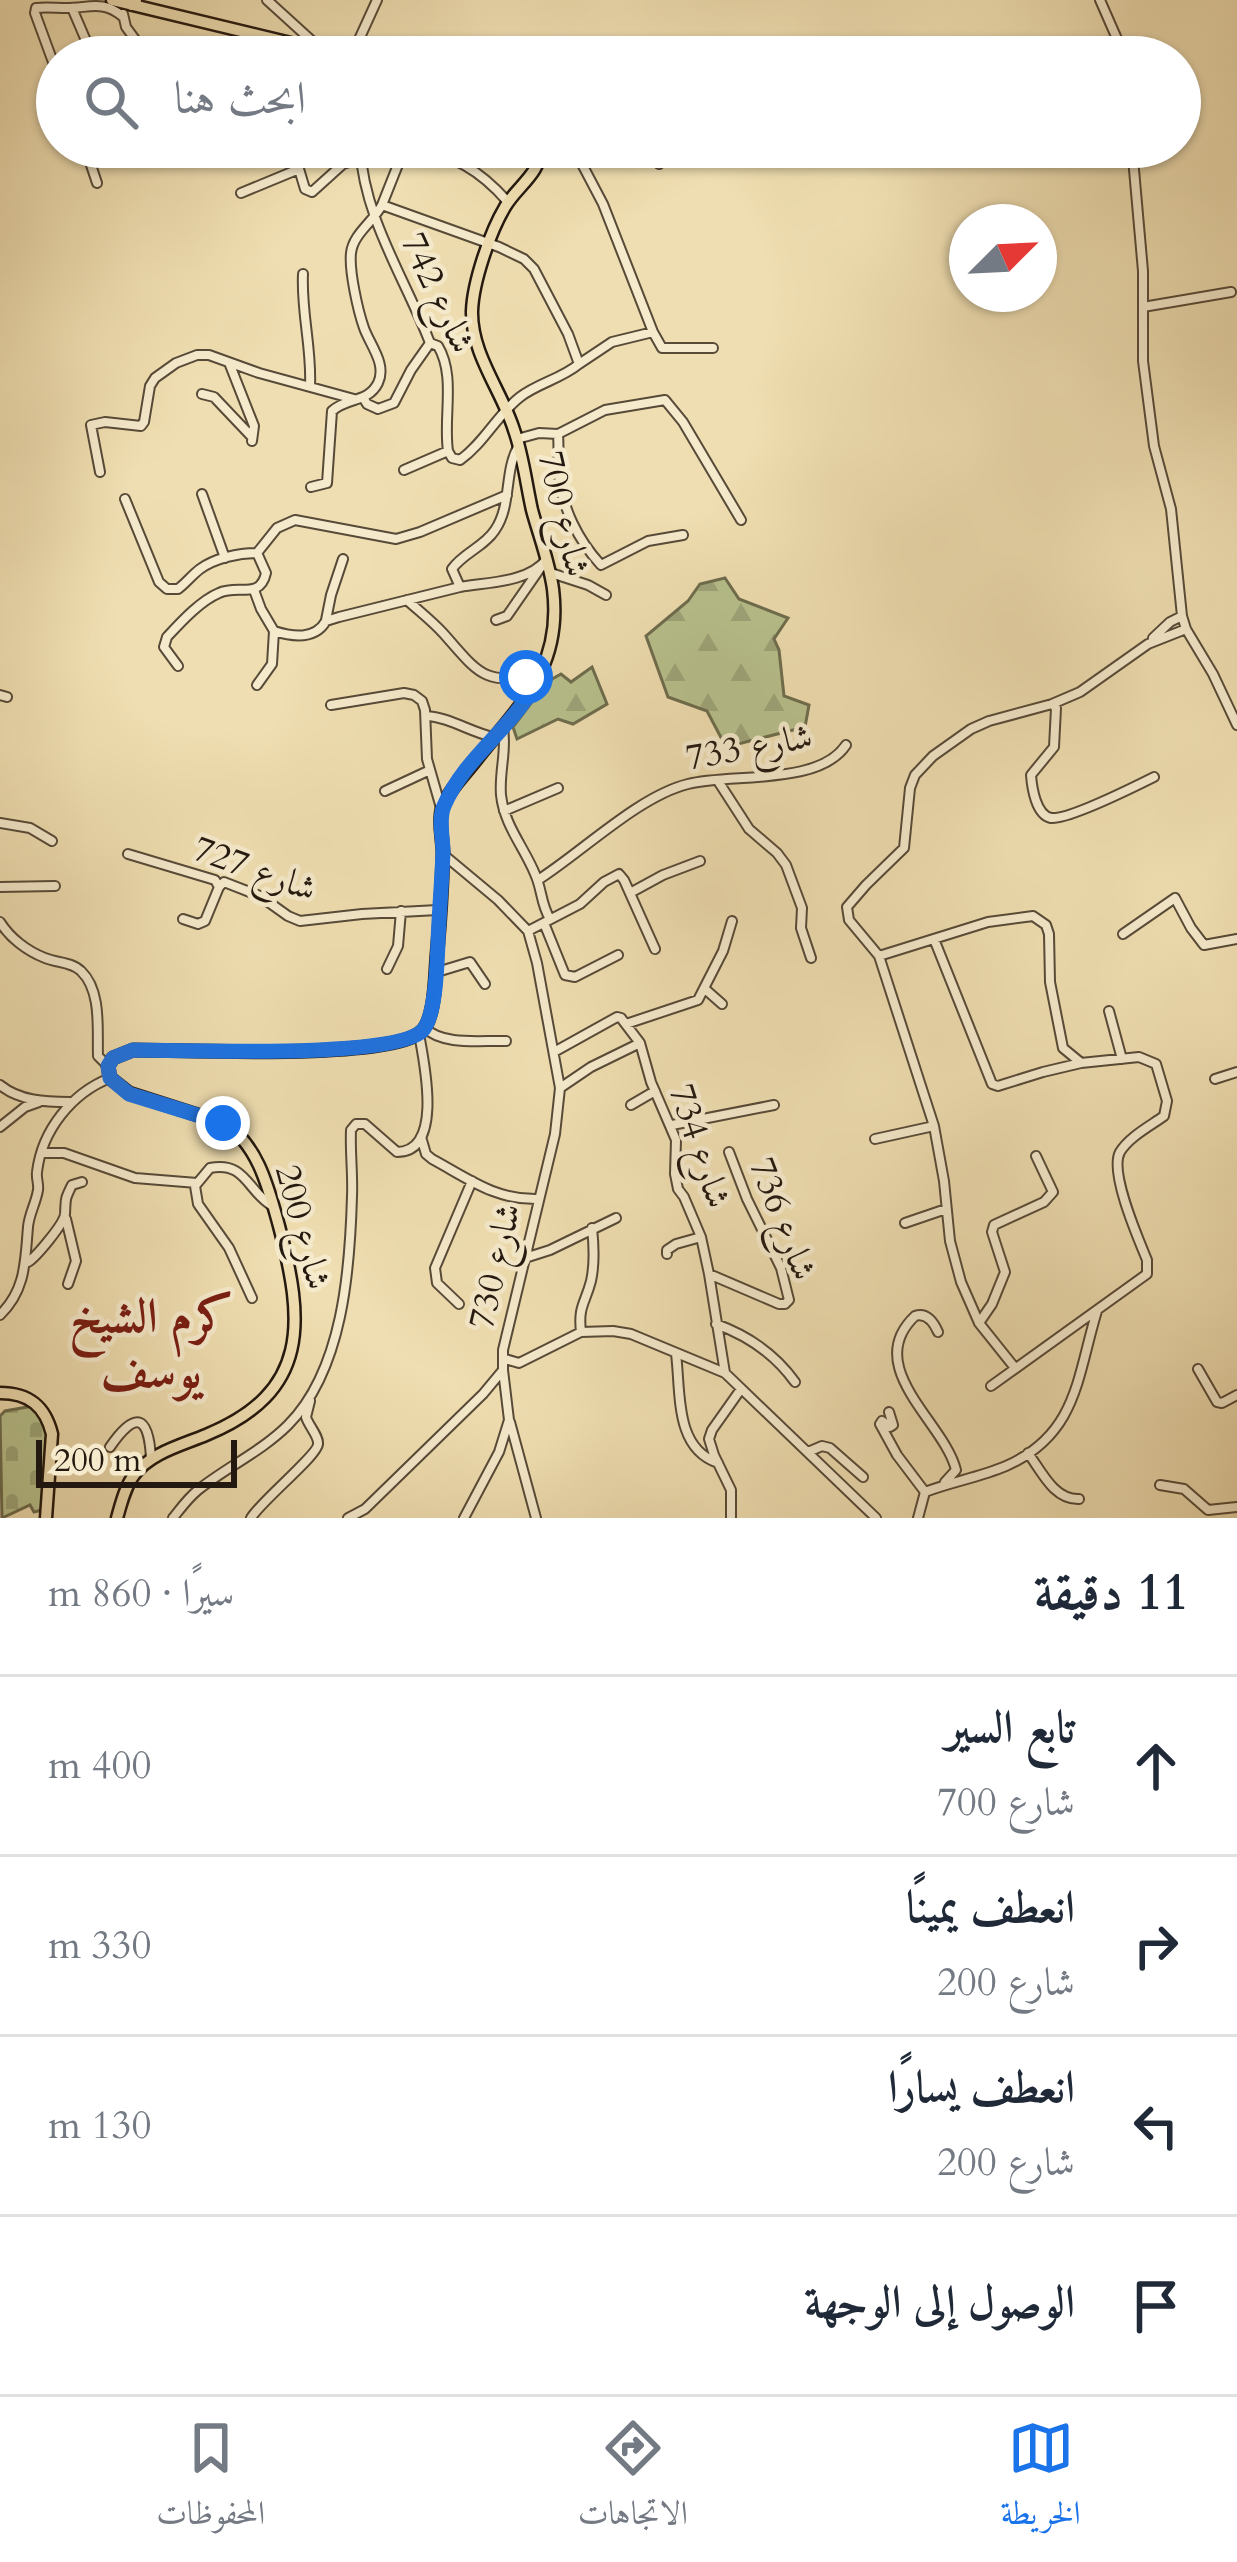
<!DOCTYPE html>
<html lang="ar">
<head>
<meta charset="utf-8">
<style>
  body { margin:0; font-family:Cardo,Amiri,serif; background:#f2f2f3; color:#1f2937; direction:rtl }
  .compass { position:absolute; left:949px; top:204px; width:108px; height:108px; border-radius:50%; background:#fff; box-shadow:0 3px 9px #0004; rotate:66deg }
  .scale { position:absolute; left:36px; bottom:30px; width:201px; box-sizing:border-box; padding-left:12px; border:6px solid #241910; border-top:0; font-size:33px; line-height:42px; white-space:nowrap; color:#241910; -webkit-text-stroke:9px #f5eacc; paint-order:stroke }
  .stop { position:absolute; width:36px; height:36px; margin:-27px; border:9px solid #1a73e8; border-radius:50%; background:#fff }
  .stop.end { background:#1a73e8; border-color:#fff; box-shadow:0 3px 12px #0008 }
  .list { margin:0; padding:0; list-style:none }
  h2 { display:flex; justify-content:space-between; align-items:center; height:156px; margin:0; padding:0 48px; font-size:51px }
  h2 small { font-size:39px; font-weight:400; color:#747a83 }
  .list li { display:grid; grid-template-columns:78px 1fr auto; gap:36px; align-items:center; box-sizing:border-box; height:180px; padding:0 48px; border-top:3px solid #e0e1e3 }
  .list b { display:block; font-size:45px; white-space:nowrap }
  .list p { margin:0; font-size:39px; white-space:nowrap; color:#747a83 }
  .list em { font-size:39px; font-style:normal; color:#747a83 }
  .icon { flex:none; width:66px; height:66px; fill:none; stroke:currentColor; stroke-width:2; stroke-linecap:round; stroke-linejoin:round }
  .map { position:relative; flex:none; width:1237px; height:1518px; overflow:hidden; direction:ltr }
  .search { position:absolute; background:#fff; box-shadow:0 3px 9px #0004; left:36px; right:36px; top:36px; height:132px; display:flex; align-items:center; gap:30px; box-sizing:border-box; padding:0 42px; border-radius:66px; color:#747a83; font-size:45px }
  .sheet { height:876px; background:#fff }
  nav { display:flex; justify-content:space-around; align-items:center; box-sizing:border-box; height:168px; border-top:3px solid #e0e1e3; background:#fff; font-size:33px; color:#747a83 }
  nav a { display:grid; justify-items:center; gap:6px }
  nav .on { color:#1a73e8 }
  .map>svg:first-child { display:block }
  .forest { fill:url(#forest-firs); stroke:#6e6d4e; stroke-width:3 }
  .cemetery { fill:url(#cemetery-stones); stroke:#6e6d4e; stroke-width:3 }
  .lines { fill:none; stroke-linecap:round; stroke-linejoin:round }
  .minor-casing { stroke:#574a38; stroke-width:12 }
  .major-casing { stroke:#241910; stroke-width:15 }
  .highway-casing { stroke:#241910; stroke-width:16 }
  .minor { stroke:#f5eacc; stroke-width:8 }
  .major { stroke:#efdeb1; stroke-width:10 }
  .highway { stroke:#efdeb1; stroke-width:12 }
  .route { stroke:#1a73e8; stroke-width:15 }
  .labels { text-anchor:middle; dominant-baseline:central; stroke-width:9; stroke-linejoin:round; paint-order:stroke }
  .street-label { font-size:36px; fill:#241910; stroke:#f5eacc }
  .district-label { font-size:48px; font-weight:bold; fill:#7a1f14; stroke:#f5eacc }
</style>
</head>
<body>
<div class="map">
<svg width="1237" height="1518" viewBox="0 0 1237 1518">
  <defs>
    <pattern id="forest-firs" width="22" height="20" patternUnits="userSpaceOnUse" patternTransform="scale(3)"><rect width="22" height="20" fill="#b7c18d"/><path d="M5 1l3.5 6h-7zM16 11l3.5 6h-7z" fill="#9da579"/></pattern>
    <pattern id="cemetery-stones" width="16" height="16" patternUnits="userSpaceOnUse" patternTransform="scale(3)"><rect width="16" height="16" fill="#b7c18d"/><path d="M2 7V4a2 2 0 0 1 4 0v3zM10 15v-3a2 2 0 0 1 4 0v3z" fill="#9da579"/></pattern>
  </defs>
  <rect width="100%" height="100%" fill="#efdeb1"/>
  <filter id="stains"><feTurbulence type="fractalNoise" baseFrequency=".00167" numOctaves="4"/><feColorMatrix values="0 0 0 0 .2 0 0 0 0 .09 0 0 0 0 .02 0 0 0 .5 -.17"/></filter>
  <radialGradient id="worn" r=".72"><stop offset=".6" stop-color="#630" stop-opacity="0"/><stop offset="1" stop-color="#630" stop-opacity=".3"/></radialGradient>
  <path class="forest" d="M725 578 739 599 788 618 774 639 779 650 784 696 809 705 805 727 726 747 707 711 668 697 646 636 688 601 700 584Z
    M592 667 607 704 573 724 558 719 517 739 513 727 547 682 561 674 571 682Z"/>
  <path class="cemetery" d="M27 1407H34L40 1413 49 1435 42 1510 34 1512 30 1505 2 1518 0 1416 5 1411Z"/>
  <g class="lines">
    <g class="minor-casing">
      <path id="minor" d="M267 0 323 51 319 57
        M1100 0 1125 57
        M72 8 93 57
        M123 14 126 27 148 57
        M351 57 377 0
        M57 73 35 13 36 8C46 7 56 8 66 8 89 8 103 0 122 16
        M85 147 97 183
        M360 147C364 219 405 278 430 343L438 346C456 376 443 417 448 451L452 458 460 460C484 443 497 415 520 397 538 383 561 379 579 364L568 334 534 269 524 259 499 247 382 205 405 147
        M414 147C456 158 478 168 508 202
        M573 147 603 204 653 332 612 342 579 364
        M649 147 659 164
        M1132 147 1143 271V361L1154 446 1171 509 1182 616 1186 629 1213 674 1237 725
        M183 161 185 147
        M299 169 305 189 312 192 343 164 379 152 404 151
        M241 193 299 169V147
        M303 274C301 312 312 348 310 386
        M1143 307 1231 292
        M653 332 662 348H713
        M230 365 254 426 252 441
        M202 394 214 397 252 437
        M364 399 367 404 378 409 394 403 411 370 430 343
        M558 434C559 447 558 461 559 474 562 508 578 540 601 565L648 541 683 535
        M517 439 539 433 558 434 605 410 665 400 683 422 741 520
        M404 470 448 451
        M100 472 91 425 105 422 141 426 144 422 150 386 155 378 176 363 197 355H209L259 373 354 399
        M311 487 327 483 332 411C347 397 368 403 378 383 387 364 370 345 364 328 358 311 349 271 351 253 353 234 373 222 382 205
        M202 494 225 558
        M125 499 159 582 167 589H178C186 583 192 575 200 569 215 558 239 553 257 553
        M257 553 277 528 295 520 396 539 420 532 507 495
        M551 573 588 585 606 595
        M460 587C488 582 528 583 547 559
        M254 590 261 609 274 631
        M407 600C419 611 432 621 443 633 478 672 483 687 540 674
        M326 620 331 595 343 559
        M496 620 507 616 541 567
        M1153 638 1170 622 1182 616
        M178 666 164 647 167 637C181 622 200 601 219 593 238 584 260 600 266 573L257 553
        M257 685 272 664 274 631C293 637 315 640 326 621L339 617 460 587 452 569C463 553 484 547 495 530 512 505 504 472 518 447
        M0 695 7 697
        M1052 704 1056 708 1054 747 1031 775C1032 788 1036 815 1051 818 1068 820 1136 786 1154 777
        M331 705 404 693 414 695 422 701 425 710 427 759 441 808
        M426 716C449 717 470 732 493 737
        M503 728C507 750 499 772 501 795 504 825 524 847 535 874 542 889 541 905 550 919
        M718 781 749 829 777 853 786 865 802 908 801 928 811 958
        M385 791 430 770
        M504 811 558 788
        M0 823 30 828 52 841
        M128 854 215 880 219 887 224 882 260 896 288 916 300 921 362 914 438 910
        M538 880C582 852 639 796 688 784 731 773 819 786 846 745
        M0 887 55 886
        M630 893 663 875 700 861
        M183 919 198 924 205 921 219 887
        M0 922C10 938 27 951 45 958 57 963 72 962 81 971 102 991 97 1030 98 1056L108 1066
        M544 923 565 975 575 977 618 955
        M528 931 580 904 604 882 619 874 624 880 655 949
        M1123 934 1175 898 1191 928 1204 945 1237 939
        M934 939 992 1084 998 1086 1043 1072 1081 1063 1139 1057 1156 1064 1167 1101 1164 1116C1150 1126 1129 1137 1120 1152 1109 1172 1138 1238 1147 1260V1274L991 1386
        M879 956 988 922 1033 916 1046 925 1049 934 1050 982 1063 1048 1080 1062
        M387 969 398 946 401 911
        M437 972 470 962 485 984
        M705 989 722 1004
        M1109 1011 1122 1059
        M626 1024 698 1000 723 951 732 921
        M425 1028C443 1046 482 1040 506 1041
        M554 1052 617 1017 621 1018 640 1043 651 1082 676 1140 675 1174 678 1189 684 1197 701 1237 709 1274 725 1373
        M1215 1079 1237 1072
        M0 1085C20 1101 45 1102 70 1102
        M560 1088 591 1067 640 1043
        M631 1105 655 1091
        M672 1125 774 1105
        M0 1127 25 1107 39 1102
        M421 1137 426 1154 432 1159C469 1179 495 1200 538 1199
        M875 1139 934 1126
        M44 1153H64L135 1178 197 1183
        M66 1219 76 1261 68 1284
        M905 1223 946 1209
        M667 1254V1250L676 1244 701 1237
        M525 1258 550 1250 616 1218
        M28 1262C36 1257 64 1224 65 1214 66 1199 64 1201 72 1185L82 1182
        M709 1274 779 1304H785L789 1300 781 1268 747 1199 729 1152
        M252 1298 229 1248 198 1204 195 1186 210 1168C245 1161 247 1190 271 1205
        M459 1304 437 1283 435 1268 472 1181
        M0 1315C26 1290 25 1261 28 1227 29 1214 36 1203 38 1190 39 1184 36 1178 37 1172 42 1130 72 1093 110 1078
        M979 1323 992 1304 1005 1272 992 1232 994 1225 1044 1202 1053 1192 1036 1156
        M716 1324C749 1336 775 1354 795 1382
        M581 1332C578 1306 585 1304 591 1281 595 1263 594 1246 592 1228
        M938 1332C934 1323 927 1312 915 1316 861 1367 945 1423 956 1470L945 1482
        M676 1354C681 1392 674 1448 718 1463
        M505 1359 519 1363 581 1332 613 1331 631 1334 725 1373 876 1518
        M1015 1368 979 1323 961 1282 950 1241 944 1181 934 1126 879 956 849 920 847 907 866 885 904 848 910 788 915 775 933 756 971 729 989 721 1052 704 1080 692 1148 644 1186 629
        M1198 1369 1217 1402 1222 1403 1237 1395
        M889 1412 893 1425 890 1427 882 1421 880 1424 897 1455 925 1492
        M510 1422 536 1518
        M110 1447C136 1409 149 1416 151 1459
        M808 1452 822 1446 830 1448 863 1477
        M1028 1453C1042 1472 1054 1500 1079 1499
        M1160 1485 1184 1489 1208 1510 1237 1507
        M173 1518C181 1508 188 1498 198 1490 227 1467 262 1451 288 1425 343 1370 350 1269 352 1196 353 1174 350 1152 351 1130L356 1124H365L397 1152C444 1152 424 1062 419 1034
        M251 1518C261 1501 318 1455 318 1444 319 1436 308 1425 306 1417L310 1401
        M348 1518 365 1509 483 1394 503 1370V1350L555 1134 560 1088 537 963 528 931 498 900 444 855
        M464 1518 499 1452 509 1420 503 1370
        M731 1518V1490L714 1455 709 1439 712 1430 741 1389
        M918 1518 925 1492C951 1482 980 1477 1006 1466 1078 1434 1077 1376 1097 1311"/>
    </g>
    <g class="major-casing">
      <path id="major" d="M112 0 349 57
        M0 1393C29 1393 45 1406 52 1434L46 1518
        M117 1518C121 1504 125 1487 134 1475 150 1453 182 1445 206 1435 311 1392 304 1321 279 1226 269 1190 258 1143 223 1123L129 1093 110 1078 108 1066 113 1058 133 1050C185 1050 388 1060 421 1032 436 1019 435 973 437 954 440 921 442 887 443 854 443 840 438 822 442 809 447 793 463 776 473 764 518 706 563 670 553 589 549 561 539 536 532 510 526 483 523 455 514 430 502 391 471 354 472 311 473 282 490 232 505 207 517 186 541 174 541 147"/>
    </g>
    <g class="highway-casing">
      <path id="highway" d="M132 4 135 0"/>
    </g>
    <use href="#minor" class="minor"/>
    <use href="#major" class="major"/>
    <use href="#highway" class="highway"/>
  </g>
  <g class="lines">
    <path class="route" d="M223 1123 129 1094 110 1078 108 1066 113 1058 133 1050C183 1050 392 1059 422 1031 436 1018 437 963 438 943 439 912 442 882 443 851 443 838 438 819 444 806 465 755 519 724 540 674L526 677"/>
  </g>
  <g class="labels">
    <g class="street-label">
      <text transform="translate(438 293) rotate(65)">شارع 742</text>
      <text transform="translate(564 514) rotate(77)">شارع 700</text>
      <text transform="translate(749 747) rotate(-10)">شارع 733</text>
      <text transform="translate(255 869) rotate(20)">شارع 727</text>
      <text transform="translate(700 1146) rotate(72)">شارع 734</text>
      <text transform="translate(783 1219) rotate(69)">شارع 736</text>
      <text transform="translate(303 1227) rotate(75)">شارع 200</text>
      <text transform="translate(495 1266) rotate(-77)">شارع 730</text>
    </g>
    <g class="district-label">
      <text x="151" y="1316">كرم الشيخ<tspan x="151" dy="55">يوسف</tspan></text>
    </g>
  </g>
  <rect width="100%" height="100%" filter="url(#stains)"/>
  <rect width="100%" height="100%" fill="url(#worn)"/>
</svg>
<svg class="compass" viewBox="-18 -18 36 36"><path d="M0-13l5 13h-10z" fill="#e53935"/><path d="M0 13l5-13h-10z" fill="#747a83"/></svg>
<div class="scale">200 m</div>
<div class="stop" style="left:526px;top:677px"></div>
<div class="stop end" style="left:223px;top:1123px"></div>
<div class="search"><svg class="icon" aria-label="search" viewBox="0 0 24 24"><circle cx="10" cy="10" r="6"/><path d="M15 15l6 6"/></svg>ابحث هنا</div>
</div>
<section class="sheet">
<h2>11 دقيقة<small>سيرًا · 860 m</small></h2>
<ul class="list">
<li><svg class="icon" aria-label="ahead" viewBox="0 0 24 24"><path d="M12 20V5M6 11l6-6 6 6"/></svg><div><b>تابع السير</b><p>شارع 700</p></div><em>400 m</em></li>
<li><svg class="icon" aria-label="right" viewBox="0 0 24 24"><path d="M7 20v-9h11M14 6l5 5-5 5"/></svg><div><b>انعطف يمينًا</b><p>شارع 200</p></div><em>330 m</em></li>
<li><svg class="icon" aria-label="left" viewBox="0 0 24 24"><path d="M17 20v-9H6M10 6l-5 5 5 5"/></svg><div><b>انعطف يسارًا</b><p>شارع 200</p></div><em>130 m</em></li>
<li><svg class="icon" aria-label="arrive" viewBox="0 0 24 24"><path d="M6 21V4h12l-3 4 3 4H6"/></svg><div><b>الوصول إلى الوجهة</b></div></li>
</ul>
</section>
<nav>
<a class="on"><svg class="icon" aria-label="map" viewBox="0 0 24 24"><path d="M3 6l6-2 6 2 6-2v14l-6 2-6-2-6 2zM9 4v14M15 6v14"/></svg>الخريطة</a>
<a><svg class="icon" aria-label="directions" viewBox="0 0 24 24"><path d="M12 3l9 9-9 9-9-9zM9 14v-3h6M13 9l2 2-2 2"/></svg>الاتجاهات</a>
<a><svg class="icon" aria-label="saved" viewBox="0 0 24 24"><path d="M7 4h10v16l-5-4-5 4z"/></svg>المحفوظات</a>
</nav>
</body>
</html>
